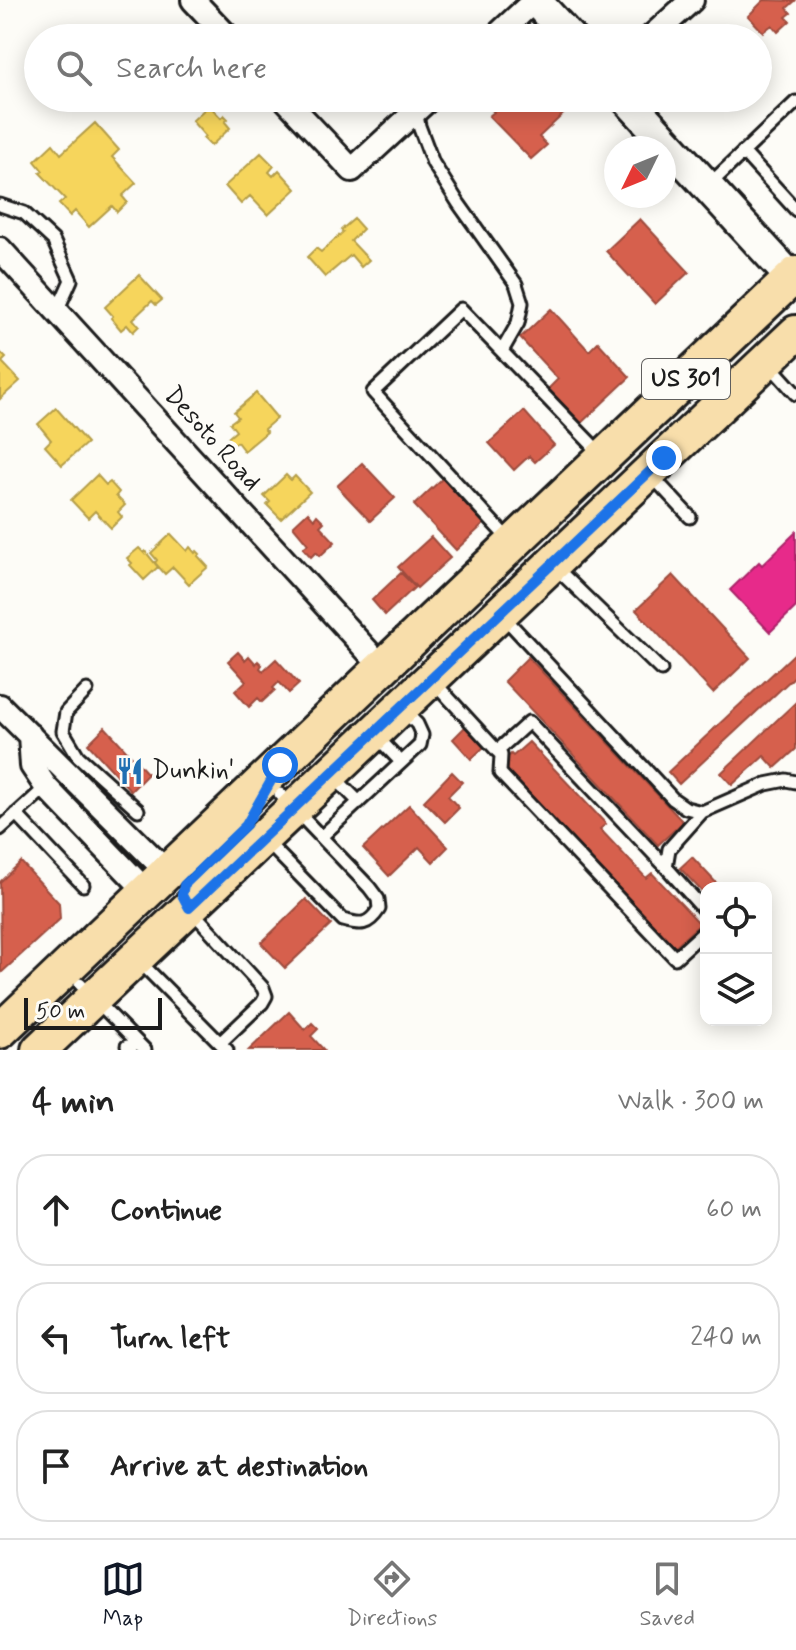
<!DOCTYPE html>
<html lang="en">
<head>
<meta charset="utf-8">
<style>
  body { margin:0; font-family:Mynerve,sans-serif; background:#f6f6f6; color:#222 }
  .controls { position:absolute; right:24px; bottom:24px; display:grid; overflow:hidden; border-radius:16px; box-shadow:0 4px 20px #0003 }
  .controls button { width:72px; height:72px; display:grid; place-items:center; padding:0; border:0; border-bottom:2px solid #e0e0e0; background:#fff; color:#222; font:40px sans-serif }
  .compass { position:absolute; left:604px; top:136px; width:72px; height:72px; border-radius:50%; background:#fff; box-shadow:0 4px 20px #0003; rotate:227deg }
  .scale { position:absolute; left:24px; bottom:20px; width:138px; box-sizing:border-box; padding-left:8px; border:4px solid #1c1c1c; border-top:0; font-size:22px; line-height:28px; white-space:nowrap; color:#1c1c1c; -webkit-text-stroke:6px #fdfcf7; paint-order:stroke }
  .stop { position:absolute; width:24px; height:24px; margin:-18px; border:6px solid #1a73e8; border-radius:50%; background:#fff }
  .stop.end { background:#1a73e8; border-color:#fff; box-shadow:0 2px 8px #0008 }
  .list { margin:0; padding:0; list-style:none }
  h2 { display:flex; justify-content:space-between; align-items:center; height:104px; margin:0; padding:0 32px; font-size:34px }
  h2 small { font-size:26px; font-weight:400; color:#767676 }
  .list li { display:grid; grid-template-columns:52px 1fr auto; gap:24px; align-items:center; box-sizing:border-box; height:112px; margin:0 16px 16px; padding:0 16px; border:2px solid #e0e0e0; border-radius:32px }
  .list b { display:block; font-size:30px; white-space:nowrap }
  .list em { font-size:26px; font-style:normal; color:#767676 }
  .icon { flex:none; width:44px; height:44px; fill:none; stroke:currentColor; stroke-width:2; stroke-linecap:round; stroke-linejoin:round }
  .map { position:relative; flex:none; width:796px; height:1050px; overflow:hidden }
  .search { position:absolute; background:#fff; box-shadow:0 4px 20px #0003; left:24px; right:24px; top:24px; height:88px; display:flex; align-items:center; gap:20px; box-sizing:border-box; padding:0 28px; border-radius:44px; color:#767676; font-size:30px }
  .sheet { height:488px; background:#fff }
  nav { display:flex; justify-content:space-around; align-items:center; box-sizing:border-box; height:112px; border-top:2px solid #e0e0e0; background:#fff; font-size:22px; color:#767676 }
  nav a { display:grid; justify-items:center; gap:4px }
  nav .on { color:#111827 }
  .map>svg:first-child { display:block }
  .homes { fill:#f6d55c; stroke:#b59e49; stroke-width:2 }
  .shops { fill:#d6604d; stroke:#9e4c3e; stroke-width:2 }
  .health { fill:#e7298a; stroke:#aa2569; stroke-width:2 }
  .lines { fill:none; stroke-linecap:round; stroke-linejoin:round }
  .lane-casing { stroke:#1c1c1c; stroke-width:17 }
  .street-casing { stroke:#1c1c1c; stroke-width:28 }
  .secondary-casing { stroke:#1c1c1c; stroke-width:36 }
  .primary-casing { stroke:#1c1c1c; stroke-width:40 }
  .lane { stroke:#fdfcf7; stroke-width:11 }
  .street { stroke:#fdfcf7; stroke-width:22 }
  .secondary { stroke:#fdfcf7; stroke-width:30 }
  .primary { stroke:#f8deab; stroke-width:34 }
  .route { stroke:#1a73e8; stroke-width:10 }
  .labels { text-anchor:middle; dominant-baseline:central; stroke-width:8; stroke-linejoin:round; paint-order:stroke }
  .shield { fill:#fdfcf7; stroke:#605f5e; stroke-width:2 }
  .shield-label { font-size:24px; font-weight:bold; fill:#1c1c1c }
  .street-label { font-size:26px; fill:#1c1c1c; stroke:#fdfcf7 }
  .poi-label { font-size:26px; fill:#1c1c1c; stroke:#fdfcf7; text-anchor:start }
</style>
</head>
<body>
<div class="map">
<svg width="796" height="1050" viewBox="0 0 796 1050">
  <rect width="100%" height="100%" fill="#fdfcf7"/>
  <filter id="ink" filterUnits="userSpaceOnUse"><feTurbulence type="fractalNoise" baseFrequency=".0125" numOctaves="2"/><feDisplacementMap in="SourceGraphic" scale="16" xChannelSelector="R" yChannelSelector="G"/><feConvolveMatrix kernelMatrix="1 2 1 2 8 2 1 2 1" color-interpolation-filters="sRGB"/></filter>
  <g filter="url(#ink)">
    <path class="homes" d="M209 105 221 118 224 115 228 119 225 122 230 128 211 146 203 138 205 136 192 121Z
      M95 123 119 150 112 157 136 183 122 196 127 202 117 212 112 206 89 227 75 211 70 216 59 204 65 199 40 173 43 171 35 161 53 144 61 154Z
      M261 153 274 166 269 172 273 176 279 170 296 189 268 215 250 196 241 204 225 186Z
      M354 219 363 229 351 241 369 260 361 267 351 255 325 277 307 257 316 248 321 252 343 232 341 230Z
      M139 275 162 300 156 305 152 301 133 319 139 326 133 332 127 325 121 330 111 318 113 316 105 307Z
      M0 352 6 358 2 362 20 381 0 399Z
      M256 393 277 418 264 429 267 432 244 451 237 442 230 448 224 441 236 431 230 423 238 417 234 412Z
      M56 408 87 443 62 465 45 446 51 440 38 424Z
      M97 475 106 485 110 482 119 492 116 496 125 505 118 512 122 517 111 528 95 511 88 518 71 500Z
      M286 475 291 480 295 476 310 492 281 519 267 505 270 502 264 496Z
      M171 534 187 551 190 547 195 553 197 551 200 554 198 556 208 567 189 584 173 567 165 574 155 563 157 560 151 553Z
      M139 548 144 553 145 551 158 567 144 580 130 565 132 563 127 558Z"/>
    <path class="shops" d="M764 0 795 1 787 8 791 13 786 17 790 21 778 32 772 25 763 32 748 16Z
      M491 98H567L573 105 539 137 547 145 531 159 489 116 494 112 485 103Z
      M640 219 689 272 655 304 606 251Z
      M551 309 589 351 598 342 630 377 579 425 547 390 558 379 520 338Z
      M524 411 554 445 535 462 529 456 514 470 489 443Z
      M362 463 395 498 370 521 337 486Z
      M443 478 485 523 456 550 414 505Z
      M308 512 314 519 317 515 324 522 320 526 335 542 320 556 316 552 311 557 303 548 308 544 293 526Z
      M431 537 450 558 417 588 398 567Z
      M401 573 415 587 385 615 372 600Z
      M673 575 750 658 713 693 636 610Z
      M238 652 245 660 249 656 256 664 258 661 262 665 260 668 263 671 276 659 299 684 289 693 279 682 273 688 275 690 262 702 258 698 249 707 235 691 246 681 228 661Z
      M796 652V675L679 784 668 772Z
      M528 657 683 822 658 845 504 681Z
      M796 702V749L775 768 764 756 732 785 721 773Z
      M105 727 148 774 131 791 88 744Z
      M465 727 484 747 471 759 453 739Z
      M529 742 606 824 600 829 646 878 652 873 700 924 673 948 501 764 511 754 513 756Z
      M452 772 462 782 448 796 459 808 445 822 424 801Z
      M409 805 448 847 433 862 419 847 389 876 363 848Z
      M692 857 721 888H706V896L680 868Z
      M21 862 59 903 60 919 1 973 0 882Z
      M306 899 331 925 285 968 261 943Z
      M289 1012 305 1030 312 1023 318 1029 311 1036 324 1050H249Z"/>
    <path class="health" d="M796 532V607L770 632 730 590 759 562 762 565Z"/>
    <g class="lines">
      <g class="lane-casing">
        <path id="lane" d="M416 110 419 126 433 163 459 204 516 284 522 303 518 323 502 351
          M743 152 796 210
          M708 186 796 102
          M0 205 24 213 53 240 71 280 57 311
          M770 365 796 394
          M652 476 690 517
          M510 541 373 392 461 309 600 453
          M555 567 661 670
          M502 615 673 799 686 808 702 812 766 784 786 780 796 782
          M434 682 501 755 500 773 675 958 706 930
          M87 690 66 712 63 731 78 756 138 810
          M377 737 401 762
          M497 751 529 722 666 867
          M334 777 359 802
          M702 812 669 849 666 867 706 912
          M16 814 83 885
          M0 829 46 787
          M321 837 420 745 422 735 417 724 404 711
          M266 841 343 920C361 925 368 926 379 909L378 899 369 887 280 794
          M192 911 263 988 266 996 262 1003 220 1043
          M139 961 227 1050
          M80 984 145 1050
          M127 1046 131 1050"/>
      </g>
      <g class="street-casing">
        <path id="street" d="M193 0 229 38
          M494 38 535 0
          M650 38 692 0
          M284 98 352 170 430 98
          M0 249 383 668
          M0 706 167 872
          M30 735 32 766 46 787 146 891"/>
      </g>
      <g class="secondary-casing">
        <path id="secondary" d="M535 0 570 38
          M626 98 796 283"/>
      </g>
      <g class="primary-casing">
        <path id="primary" d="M0 1031 796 274
          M39 1050 796 333"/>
      </g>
      <use href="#lane" class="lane"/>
      <use href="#street" class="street"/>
      <use href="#secondary" class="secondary"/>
      <use href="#primary" class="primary"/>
    </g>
  </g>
  <g class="lines" filter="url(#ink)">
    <path class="route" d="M280 765 246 825 184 885 182 895 189 908 664 458"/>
  </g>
  <defs>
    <g id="restaurant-bare" transform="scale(2.16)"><path d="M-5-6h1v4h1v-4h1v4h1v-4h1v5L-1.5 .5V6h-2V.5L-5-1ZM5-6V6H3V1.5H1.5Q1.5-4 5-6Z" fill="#1f6fb2" stroke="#fdfcf7" stroke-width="2.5" paint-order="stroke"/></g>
  </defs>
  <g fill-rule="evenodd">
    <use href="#restaurant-bare" x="130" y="771"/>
  </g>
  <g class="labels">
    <rect class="shield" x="642" y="359" width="88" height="40" rx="6"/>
    <g class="shield-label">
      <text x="686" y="379">US 301</text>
    </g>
    <g class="street-label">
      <text transform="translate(212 439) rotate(48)">Desoto Road</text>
    </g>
    <g class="poi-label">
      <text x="152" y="771">Dunkin'</text>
    </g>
  </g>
</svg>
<div class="controls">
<button><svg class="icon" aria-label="locate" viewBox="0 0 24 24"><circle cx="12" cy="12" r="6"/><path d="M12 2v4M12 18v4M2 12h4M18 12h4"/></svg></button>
<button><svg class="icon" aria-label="layers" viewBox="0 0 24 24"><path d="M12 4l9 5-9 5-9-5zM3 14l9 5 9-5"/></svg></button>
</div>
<svg class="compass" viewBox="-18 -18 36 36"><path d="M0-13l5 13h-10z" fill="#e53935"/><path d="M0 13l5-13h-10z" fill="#767676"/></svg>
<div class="scale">50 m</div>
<div class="stop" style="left:280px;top:765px"></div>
<div class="stop end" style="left:664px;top:458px"></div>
<div class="search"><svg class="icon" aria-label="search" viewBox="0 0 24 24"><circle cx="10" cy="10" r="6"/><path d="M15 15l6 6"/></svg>Search here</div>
</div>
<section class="sheet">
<h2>4 min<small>Walk · 300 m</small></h2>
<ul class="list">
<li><svg class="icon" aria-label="ahead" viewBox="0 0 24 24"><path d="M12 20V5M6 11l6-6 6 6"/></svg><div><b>Continue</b></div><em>60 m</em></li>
<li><svg class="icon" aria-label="left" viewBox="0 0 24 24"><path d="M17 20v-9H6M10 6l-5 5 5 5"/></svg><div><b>Turn left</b></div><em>240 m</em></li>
<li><svg class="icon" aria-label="arrive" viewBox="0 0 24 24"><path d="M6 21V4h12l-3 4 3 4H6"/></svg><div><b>Arrive at destination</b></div></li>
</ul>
</section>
<nav>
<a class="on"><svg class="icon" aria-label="map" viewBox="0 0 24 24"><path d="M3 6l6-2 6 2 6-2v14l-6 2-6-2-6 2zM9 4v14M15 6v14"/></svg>Map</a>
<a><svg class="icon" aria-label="directions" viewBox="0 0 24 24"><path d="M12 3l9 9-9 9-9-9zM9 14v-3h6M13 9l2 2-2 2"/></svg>Directions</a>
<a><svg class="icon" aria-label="saved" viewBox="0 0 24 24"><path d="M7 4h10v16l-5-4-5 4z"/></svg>Saved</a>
</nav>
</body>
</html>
